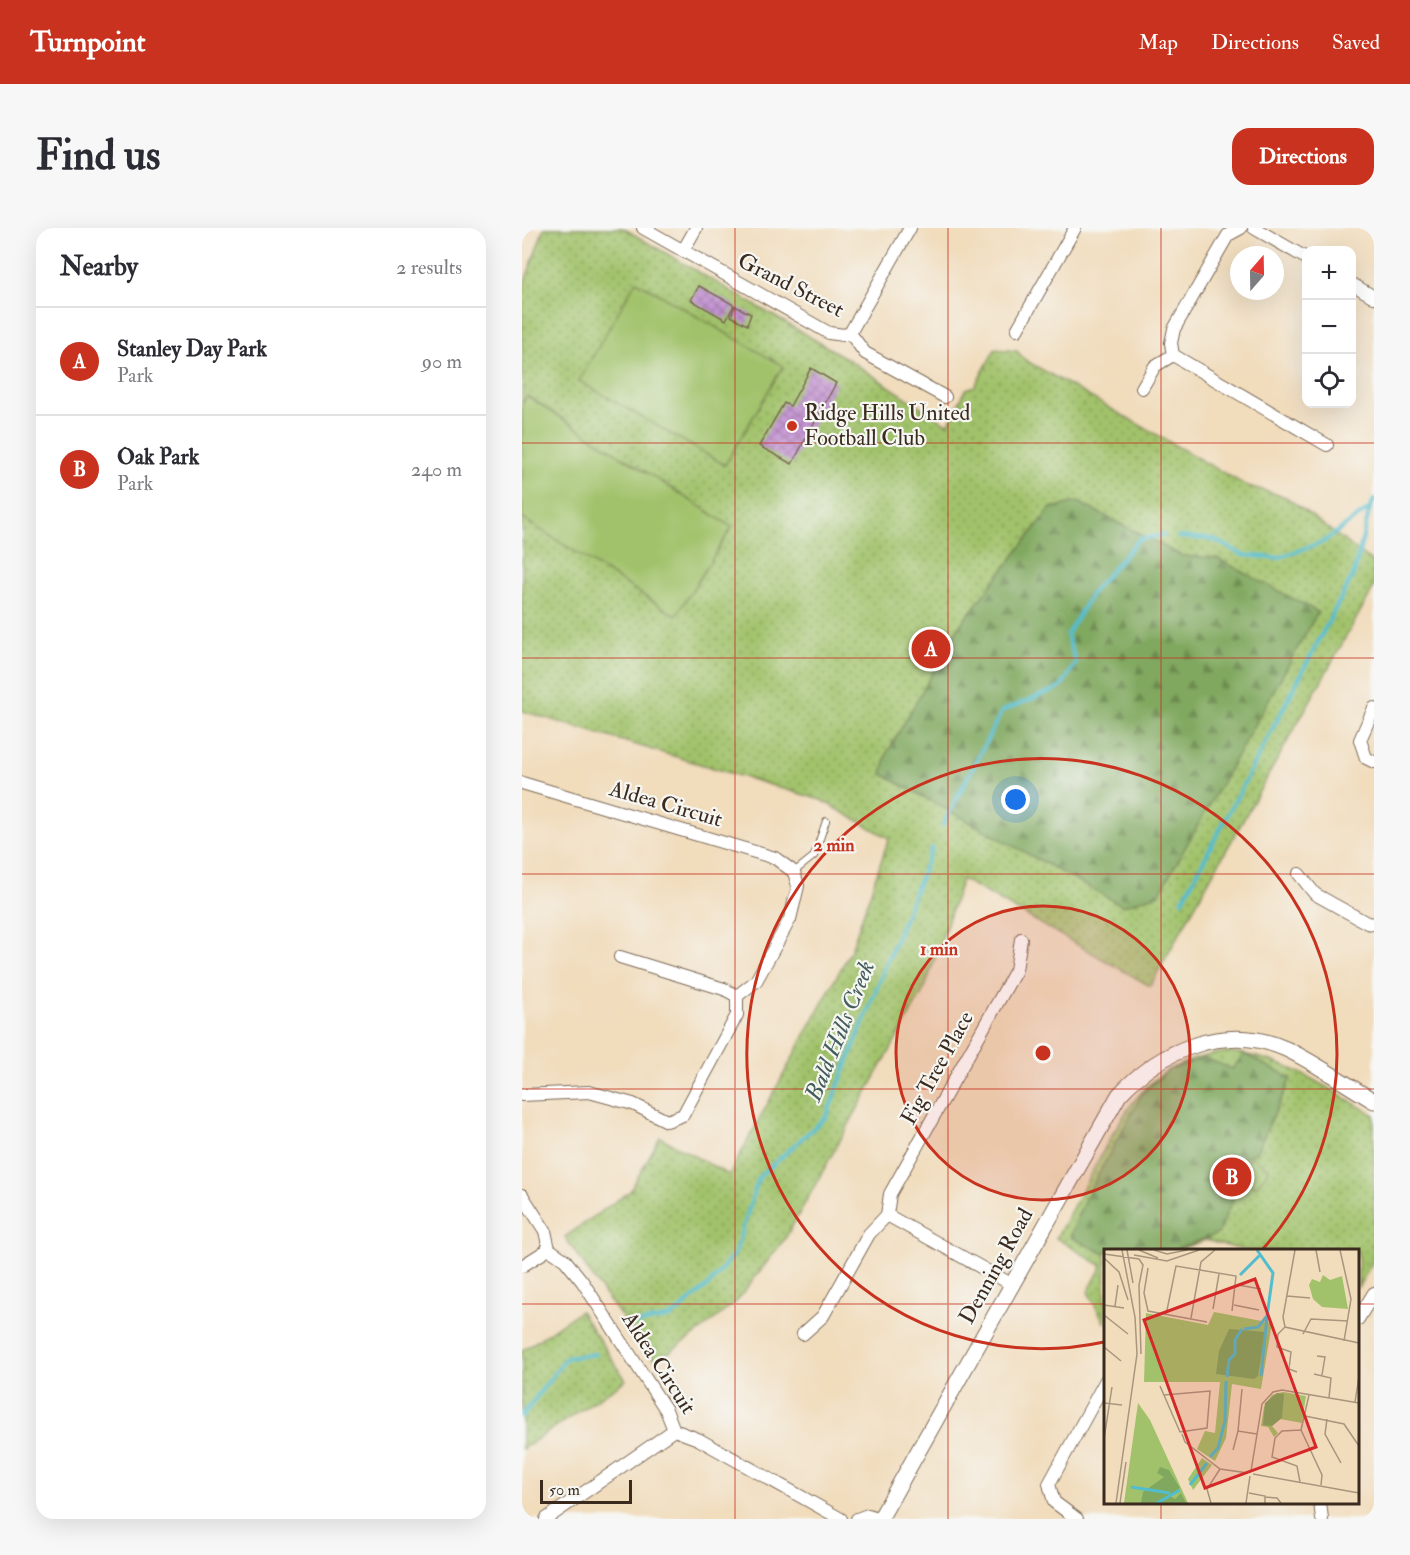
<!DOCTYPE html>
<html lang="en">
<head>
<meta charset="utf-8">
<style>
  body { margin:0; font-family:"IM FELL Double Pica",serif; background:#f7f7f7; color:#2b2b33 }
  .controls { position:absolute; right:18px; top:18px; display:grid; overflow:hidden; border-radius:12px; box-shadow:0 6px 24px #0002 }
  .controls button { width:54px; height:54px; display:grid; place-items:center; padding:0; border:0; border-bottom:2px solid #e1e1e2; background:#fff; color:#2b2b33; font:30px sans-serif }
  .compass { position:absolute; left:708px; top:18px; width:54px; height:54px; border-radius:50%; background:#fff; box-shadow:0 6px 24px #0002; rotate:20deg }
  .scale { position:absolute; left:18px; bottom:15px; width:92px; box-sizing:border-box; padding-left:6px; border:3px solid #3b2a1e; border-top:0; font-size:16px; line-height:21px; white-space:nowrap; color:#3b2a1e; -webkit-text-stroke:4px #f6f6f2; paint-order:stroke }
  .you { position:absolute; left:494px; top:572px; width:21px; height:21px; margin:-15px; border:4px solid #fff; border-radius:50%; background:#1a73e8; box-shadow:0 0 0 9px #1a73e833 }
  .badge { display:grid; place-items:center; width:39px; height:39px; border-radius:50%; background:#c8321e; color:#fff; font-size:20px; font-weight:700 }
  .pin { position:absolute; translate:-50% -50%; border:3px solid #fff; box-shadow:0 2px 6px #0006 }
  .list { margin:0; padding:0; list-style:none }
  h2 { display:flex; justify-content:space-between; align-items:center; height:78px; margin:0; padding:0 24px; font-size:26px }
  h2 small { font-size:20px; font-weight:400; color:#7c7c81 }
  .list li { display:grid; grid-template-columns:39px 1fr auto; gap:18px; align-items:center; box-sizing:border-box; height:108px; padding:0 24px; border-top:2px solid #e1e1e2 }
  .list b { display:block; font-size:22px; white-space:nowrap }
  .list p { margin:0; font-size:20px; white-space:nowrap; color:#7c7c81 }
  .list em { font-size:20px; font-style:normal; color:#7c7c81 }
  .icon { flex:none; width:33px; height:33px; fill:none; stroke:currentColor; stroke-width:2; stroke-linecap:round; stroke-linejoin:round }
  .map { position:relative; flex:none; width:852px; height:1291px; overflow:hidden; border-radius:18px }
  header { display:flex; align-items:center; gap:36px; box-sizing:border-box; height:84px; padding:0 30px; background:#c8321e; color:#fff }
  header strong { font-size:28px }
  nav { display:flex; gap:33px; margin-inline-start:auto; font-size:21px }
  .intro { display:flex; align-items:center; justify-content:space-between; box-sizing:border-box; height:144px; padding:0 36px }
  h1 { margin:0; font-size:42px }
  .button { padding:15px 27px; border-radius:18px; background:#c8321e; color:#fff; font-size:21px; font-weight:700 }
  main { display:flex; gap:36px; padding:0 36px }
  aside { flex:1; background:#fff; border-radius:18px; box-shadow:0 6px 24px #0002 }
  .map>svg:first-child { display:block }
  .green { fill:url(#green-dots); stroke:#6e7644; stroke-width:1.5 }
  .forest { fill:url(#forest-firs); stroke:#5e693e; stroke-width:1.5 }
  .pitch { fill:#a1c26b; stroke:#6e7644; stroke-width:1.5 }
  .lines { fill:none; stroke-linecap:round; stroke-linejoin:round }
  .stream { stroke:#52bdce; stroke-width:4 }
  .building { fill:url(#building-cross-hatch) }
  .service-casing { stroke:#7b6855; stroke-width:8 }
  .minor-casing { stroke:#7b6855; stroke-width:14 }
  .tertiary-casing { stroke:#7b6855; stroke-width:17 }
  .service { stroke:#fff; stroke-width:6 }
  .minor { stroke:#fff; stroke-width:12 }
  .tertiary { stroke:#fff; stroke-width:15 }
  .grid { fill:none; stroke:#c8321e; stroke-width:1.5; stroke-opacity:0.55 }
  .ring { fill:none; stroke:#c8321e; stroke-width:3 }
  .poi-dot { fill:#c8321e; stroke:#f6f6f2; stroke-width:2 }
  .labels { text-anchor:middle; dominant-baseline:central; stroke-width:4.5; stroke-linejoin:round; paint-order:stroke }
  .street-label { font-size:22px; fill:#3b2a1e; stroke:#f6f6f2 }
  .poi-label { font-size:22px; fill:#3b2a1e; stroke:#f6f6f2; text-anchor:start }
  .water-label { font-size:24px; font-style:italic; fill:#435d5c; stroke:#f6f6f2 }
  .inset-river { fill:none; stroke:#52bdce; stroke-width:3 }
  .inset-road { fill:none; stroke:#a8957d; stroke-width:1.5 }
  .view { fill:#d62828; fill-opacity:0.15; stroke:#d62828; stroke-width:3 }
  .inset-edge { fill:none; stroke:#3b2a1e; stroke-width:3 }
  .centre { fill:#c8321e; stroke:#f6f6f2; stroke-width:3 }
  .ring-label { font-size:18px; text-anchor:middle; font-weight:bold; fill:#c8321e; stroke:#f6f6f2; stroke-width:4.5; stroke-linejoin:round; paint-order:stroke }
</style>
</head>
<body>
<header>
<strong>Turnpoint</strong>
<nav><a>Map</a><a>Directions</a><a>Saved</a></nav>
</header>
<div class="intro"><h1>Find us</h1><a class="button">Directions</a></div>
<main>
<aside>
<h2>Nearby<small>2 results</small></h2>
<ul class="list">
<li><span class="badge">A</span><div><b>Stanley Day Park</b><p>Park</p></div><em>90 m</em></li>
<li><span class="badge">B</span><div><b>Oak Park</b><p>Park</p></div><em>240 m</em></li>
</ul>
</aside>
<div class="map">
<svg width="852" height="1291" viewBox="0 0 852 1291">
  <defs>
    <pattern id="green-dots" width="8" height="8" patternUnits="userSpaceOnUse" patternTransform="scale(1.5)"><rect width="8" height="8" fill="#a1c26b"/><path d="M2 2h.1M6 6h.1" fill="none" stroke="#849e57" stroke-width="1.8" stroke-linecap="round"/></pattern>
    <pattern id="forest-firs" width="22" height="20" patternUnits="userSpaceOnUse" patternTransform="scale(1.5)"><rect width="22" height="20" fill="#80a85f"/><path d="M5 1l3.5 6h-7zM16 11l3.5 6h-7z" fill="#6a894e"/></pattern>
    <pattern id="building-cross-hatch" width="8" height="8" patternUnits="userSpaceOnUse" patternTransform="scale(1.5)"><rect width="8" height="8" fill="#c391d2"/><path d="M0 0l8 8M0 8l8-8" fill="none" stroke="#a077aa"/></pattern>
  </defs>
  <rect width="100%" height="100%" fill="#f6f6f2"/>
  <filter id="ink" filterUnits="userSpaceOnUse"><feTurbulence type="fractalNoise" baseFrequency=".0167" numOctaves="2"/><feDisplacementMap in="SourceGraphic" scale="12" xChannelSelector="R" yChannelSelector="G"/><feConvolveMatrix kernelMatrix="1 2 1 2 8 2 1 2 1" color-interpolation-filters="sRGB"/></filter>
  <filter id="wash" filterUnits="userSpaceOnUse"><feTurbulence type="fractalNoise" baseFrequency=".008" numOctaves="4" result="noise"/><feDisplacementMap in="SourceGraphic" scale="24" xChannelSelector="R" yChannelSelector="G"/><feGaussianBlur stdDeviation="1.35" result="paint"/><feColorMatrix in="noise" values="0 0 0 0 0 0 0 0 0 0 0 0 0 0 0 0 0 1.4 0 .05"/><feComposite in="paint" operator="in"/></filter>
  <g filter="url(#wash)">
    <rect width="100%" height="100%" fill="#f1dcbc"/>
    <path class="green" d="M22 0H101L324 130 426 197 444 161 453 158 473 121 495 123 503 132 723 257 764 269 852 335V359L628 758 440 651 403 760 264 1009 215 1073 177 1104 134 1133 82 1066 43 1009 108 963 138 909 207 947 329 722 367 610 299 572 0 483V62Z
      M705 824C761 828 804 859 852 887V1031L836 1060V1023L721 1022 683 1012 656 1022 584 1023 583 1096 566 1064 580 1038 534 1010C549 983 563 956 578 929 611 868 631 834 705 824Z
      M58 1083 104 1152 0 1221V1123Z"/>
    <path class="forest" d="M556 274 660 328 695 330 796 384 637 666 601 678 360 546 365 525 438 397 529 280Z
      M722 826 769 850 734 925 724 928 713 942 719 952 696 1006 651 1022 584 1023 583 1026 548 1009 562 973 620 866 646 842 683 830 710 841Z"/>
    <path class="pitch" d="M114 53 261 138 203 237 57 153Z
      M5 168 210 299 154 388 0 290V176Z
      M729 928 747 942 734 959 716 945Z"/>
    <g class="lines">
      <path class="stream" d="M656 309 691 311 721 327 755 330 801 314 848 280 852 272
        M421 597 480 483 539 459 554 435 545 407 571 363 617 311 642 307
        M661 672 832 345 848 280
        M112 1096 149 1089 187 1057 213 1025 237 949 304 889 410 620
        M0 1188 44 1130 74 1126"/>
    </g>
    <g id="blocks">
      <path class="building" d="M177 58 212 77 204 92 169 72Z
        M213 78 229 86 225 97 209 88Z
        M289 140 314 155 270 236 237 218 262 175 268 178Z"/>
    </g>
  </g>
  <g filter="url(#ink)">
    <use href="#blocks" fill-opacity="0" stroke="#7b6855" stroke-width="1.5"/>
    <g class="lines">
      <g class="service-casing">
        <path id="service" d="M272 644 292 628 304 593"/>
      </g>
      <g class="minor-casing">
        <path id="minor" d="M121 0 307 105 322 107 328 105 343 125 423 169
          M732 0 784 30
          M161 23 174 0
          M830 56 852 69
          M495 102 553 0
          M328 105 388 0
          M651 127 805 217
          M620 160 633 138 651 127 649 115 652 101 706 7 719 0
          M852 480 838 512 844 530 852 534
          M0 555 253 630 272 644 276 658 268 691 234 753 215 768V787L161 887 145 893 111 876 67 864 0 867
          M777 646 793 666 845 695 852 696
          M98 729 202 761 215 768
          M0 967 23 1003 27 1021 43 1032 60 1053 144 1182 152 1202 176 1211 319 1291
          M365 987 368 966 494 742 499 711
          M0 1038 27 1021
          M836 1091 852 1065
          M281 1106 301 1088 347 1006 365 987 489 1056
          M798 1274 800 1291
          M24 1291 152 1202
          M335 1291 346 1287 358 1291
          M555 1291 532 1274 527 1256 584 1152"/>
      </g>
      <g class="tertiary-casing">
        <path id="tertiary" d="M358 1291 597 867C638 822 704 794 764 821 794 835 823 856 852 873"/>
      </g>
      <use href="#service" class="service"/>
      <use href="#minor" class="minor"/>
      <use href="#tertiary" class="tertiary"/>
    </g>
  </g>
  <path class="grid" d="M213 0V1291M426 0V1291M639 0V1023M0 215H852M0 430H852M0 646H852M0 861H852M0 1076H584M836 1076H852M639 1274V1291"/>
  <circle cx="521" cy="825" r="147" fill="#c8321e" fill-opacity=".12"/>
  <g class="ring">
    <circle cx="521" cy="825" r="147"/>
    <path d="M582 1114A295 295 0 1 1 740 1022"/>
  </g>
  <circle class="poi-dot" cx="270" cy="198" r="6"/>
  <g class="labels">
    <g class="street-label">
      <text transform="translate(269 57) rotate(27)">Grand Street</text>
      <text transform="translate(144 576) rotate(16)">Aldea Circuit</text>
      <text transform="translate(415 840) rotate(-61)">Fig Tree Place</text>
      <text transform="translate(474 1038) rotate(-61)">Denning Road</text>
      <text transform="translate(137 1135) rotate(57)">Aldea Circuit</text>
    </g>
    <g class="poi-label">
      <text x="282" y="185">Ridge Hills United<tspan x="282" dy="25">Football Club</tspan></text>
    </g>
    <g class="water-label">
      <text transform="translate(318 803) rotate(-68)">Bald Hills Creek</text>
    </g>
  </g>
  <g transform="translate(582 1021)">
    <rect width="255" height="255" fill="#f1dcbc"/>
    <path d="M219 26 226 31 238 27 244 60 218 58 209 50 205 36 208 30 216 33ZM110 63 168 74 157 140 128 135 122 189 111 212 93 200 101 182 111 184 116 133H40L42 64 104 76ZM179 143 202 147 198 174 176 170 168 177 174 184 170 188 164 178 157 177 160 158 168 146ZM34 154 46 171 84 254H20ZM98 209 108 216 89 241 84 230Z" fill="#a1c26b"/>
    <path d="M125 80 161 83 154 127 150 130 112 125 115 102ZM173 144 180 145 178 169 168 177 159 176 161 154ZM56 218 65 221 76 239 66 247 71 250 77 244 82 254H37L39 243 60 228 53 224Z" fill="#80a85f"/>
    <path d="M57 72 80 76 77 92 54 88ZM48 92 81 100 78 114 46 107Z" fill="#a1c26b"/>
    <path class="inset-river" d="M136 26 156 6M140 80 154 78 163 67 169 24 153 1M157 127 163 68M123 128 125 111 131 105V91L138 80M106 208 114 199 121 172 122 132M86 236 103 214M27 238 66 244M53 254 76 241"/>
    <path class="inset-road" d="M23 1 29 34M35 1 54 9M50 1 63 5 83 1M191 1 179 68 181 78 255 94M212 1 216 23M236 1 247 50 240 92M0 5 35 10 39 16 35 36 37 105M30 6 63 12 95 1M0 9 15 23 24 51M44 19 40 44 44 62 103 73M134 36 157 40M183 47 206 49M0 56 20 59M130 56 155 61M11 57 14 36M109 60 115 25M0 66 24 85M62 66 72 17 132 27 128 62M87 69 97 13 111 1M181 78 174 85 173 98 187 103 185 120 193 123M199 85 207 70 244 72M0 98 17 112M213 107 221 108 218 126M210 125 227 129 225 149M56 137 76 183 103 179 106 142 60 146M205 146 197 181 218 226 217 236M251 153 255 128M0 154 18 156M201 167 240 175 255 197M223 170 221 185 237 214M134 182 138 140M78 185 81 193 116 220 144 224M0 190 8 138M129 201 134 182 153 185M147 222 158 155 169 143 178 141 255 154M149 225 255 244M196 233 193 217 168 208 171 189 178 182 197 181M145 244 161 247V254M161 248 173 249 177 254M12 254 33 105 31 68 18 1M16 254 22 213M107 254 103 240 116 220M142 254 146 227"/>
    <path class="view" d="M151 30 212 198 101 239 40 71Z"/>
    <rect width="255" height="255" class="inset-edge"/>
  </g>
  <circle cx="521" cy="825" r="9" class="centre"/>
  <g class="ring-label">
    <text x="312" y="623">2 min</text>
    <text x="417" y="727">1 min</text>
  </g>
</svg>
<div class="controls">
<button>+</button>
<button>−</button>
<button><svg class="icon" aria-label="locate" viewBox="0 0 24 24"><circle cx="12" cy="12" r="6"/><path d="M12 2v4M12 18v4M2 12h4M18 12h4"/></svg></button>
</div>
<svg class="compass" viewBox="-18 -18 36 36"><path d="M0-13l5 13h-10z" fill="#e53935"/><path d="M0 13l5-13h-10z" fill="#7c7c81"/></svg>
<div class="scale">50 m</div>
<div class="you"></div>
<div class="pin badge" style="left:409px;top:421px">A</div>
<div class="pin badge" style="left:710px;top:949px">B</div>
</div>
</main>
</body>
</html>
